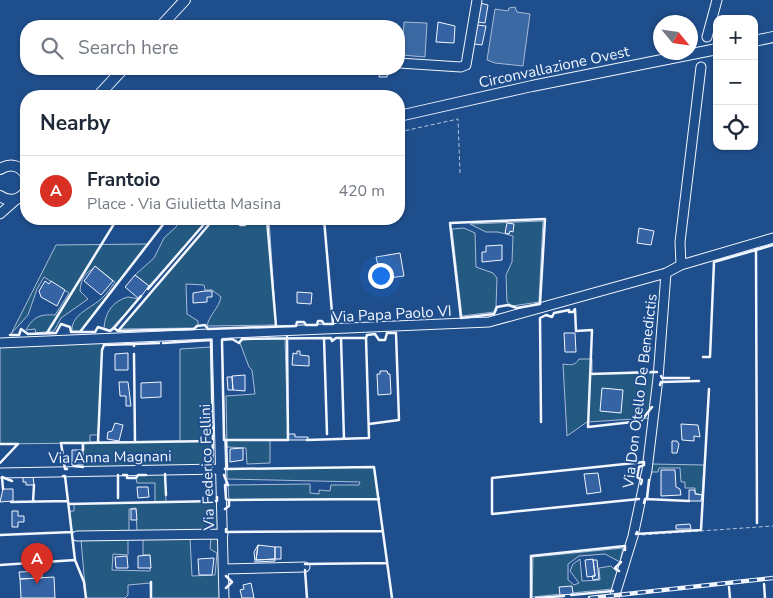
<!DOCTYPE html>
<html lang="en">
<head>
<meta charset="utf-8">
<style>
  body { margin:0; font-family:"Nunito Sans",sans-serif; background:#f2f2f3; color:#1f2937 }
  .controls { position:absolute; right:15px; top:15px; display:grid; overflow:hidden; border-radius:10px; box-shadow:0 1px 4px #0004 }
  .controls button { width:45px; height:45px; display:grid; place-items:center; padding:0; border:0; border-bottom:1px solid #e0e1e3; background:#fff; color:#1f2937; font:25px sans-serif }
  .compass { position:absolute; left:653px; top:15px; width:45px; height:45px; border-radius:50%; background:#fff; box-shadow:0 1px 4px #0004; rotate:119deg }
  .you { position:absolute; left:380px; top:275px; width:18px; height:18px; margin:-12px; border:4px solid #fff; border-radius:50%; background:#1a73e8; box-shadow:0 0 0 8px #1a73e833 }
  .badge { display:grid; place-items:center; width:32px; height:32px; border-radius:50%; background:#d93025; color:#fff; font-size:16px; font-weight:700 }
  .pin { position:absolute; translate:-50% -41px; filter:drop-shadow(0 1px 2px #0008) }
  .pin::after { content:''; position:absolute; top:26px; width:18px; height:15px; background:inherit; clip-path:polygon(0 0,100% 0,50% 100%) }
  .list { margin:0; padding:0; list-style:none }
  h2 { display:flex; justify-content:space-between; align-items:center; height:65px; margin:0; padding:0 20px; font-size:21px }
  h2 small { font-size:16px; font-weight:400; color:#747a83 }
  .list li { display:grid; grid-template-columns:32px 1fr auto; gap:15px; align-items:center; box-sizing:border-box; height:70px; padding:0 20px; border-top:1px solid #e0e1e3 }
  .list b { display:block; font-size:19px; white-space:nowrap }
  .list p { margin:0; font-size:16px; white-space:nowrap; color:#747a83 }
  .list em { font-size:16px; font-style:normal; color:#747a83 }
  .icon { flex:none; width:28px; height:28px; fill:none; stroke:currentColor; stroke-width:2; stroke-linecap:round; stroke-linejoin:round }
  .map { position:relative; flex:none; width:773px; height:598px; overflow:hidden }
  .search { position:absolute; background:#fff; box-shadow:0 1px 4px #0004; left:20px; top:20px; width:385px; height:55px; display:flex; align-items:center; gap:12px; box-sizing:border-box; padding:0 18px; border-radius:20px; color:#747a83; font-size:19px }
  .panel { position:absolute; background:#fff; box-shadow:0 1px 4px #0004; left:20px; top:90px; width:385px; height:135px; border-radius:20px }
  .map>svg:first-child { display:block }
  .green { fill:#245a82; stroke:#a8bbd7 }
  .water { fill:#3b69a3; stroke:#a8bbd7 }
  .building { fill:#3563a3; stroke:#f2f6ff }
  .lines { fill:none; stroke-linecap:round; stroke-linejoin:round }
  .minor-casing { stroke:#f2f6ff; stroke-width:11 }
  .major-casing { stroke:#f2f6ff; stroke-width:12 }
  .path { stroke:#b3c4dc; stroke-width:1; stroke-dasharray:4 2.5; stroke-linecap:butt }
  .minor { stroke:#1f4e8c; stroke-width:9 }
  .major { stroke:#1f4e8c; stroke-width:10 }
  .rail-casing { stroke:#f2f6ff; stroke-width:4.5 }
  .rail { stroke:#1f4e8c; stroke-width:2.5; stroke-dasharray:8; stroke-linecap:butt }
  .wall { stroke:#f2f6ff; stroke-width:2.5 }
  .labels { text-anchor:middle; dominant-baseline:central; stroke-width:4; stroke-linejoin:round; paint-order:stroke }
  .street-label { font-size:15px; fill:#f2f6ff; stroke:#1f4e8c }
</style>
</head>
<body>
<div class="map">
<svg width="773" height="598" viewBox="0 0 773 598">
  <rect width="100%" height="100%" fill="#1f4e8c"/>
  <path class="green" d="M214 219H269L276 325 207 326C209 315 219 308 221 297L212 290H205L204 285 186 284 187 314 198 321V325L194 328 120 329Z
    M179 221 205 223 149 286 135 275 154 258 164 238 176 227Z
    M543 221 539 302 512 306 507 302 506 275 512 262 513 236 498 232H486L470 224Z
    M464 228 475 233 476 267 493 273 497 278 496 306 494 312 462 316 452 229Z
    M147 244 80 331H72C71 314 92 308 102 298 107 294 111 287 115 282L96 267C85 273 81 278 80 291L88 299 61 318 54 331 36 333 35 329 26 330C33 317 40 314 55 315L69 293 44 277 37 289 28 315 11 334 56 245Z
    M128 297 139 299 110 330 104 328C105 312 113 301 128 297Z
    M268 338 285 339 288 440H270V463L247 464 246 448 227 447 226 396 255 394 252 370 249 367 240 343 243 340Z
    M101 343 104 345 102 350 98 435H90V442L180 441V349L211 347 213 467 83 469 82 443 0 444V347Z
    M579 359H592V374L657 371 649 418 587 422 567 436 563 364C571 365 575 366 579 359Z
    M652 464 704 465 702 495 695 493V488H685V482H681L680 468H659L658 472H651Z
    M374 467 379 499 229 500 228 485 310 484V493L319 494V490L330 491 331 485H359L360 482 227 479V469Z
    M165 474 166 502 217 501 218 530 137 531 136 508 129 509V531L72 532 70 511H74V504L155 502V483H137L136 478 138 475Z
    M190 538 192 576 215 575 217 553 210 549 211 538 220 539 221 598H151L150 583 128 585V595L125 598H86L81 540 128 539V555L113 554 112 570 150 571V555H143V539Z
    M623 548 620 562 605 554 579 556 568 564V580L574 585 579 583 570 571 573 564 580 559 582 581 600 580 599 568 611 566 617 572 612 589 532 597 533 557Z"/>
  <path class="water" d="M515 7 517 12 530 14 523 66 495 63 487 60 495 9 508 11 509 8Z
    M404 22 427 23 425 57 402 55Z"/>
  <path class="building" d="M480 3 488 5 485 23 477 22Z
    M438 22 455 26 454 43 436 42Z
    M477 25 486 26 482 45 474 44Z
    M380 69H388L387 77H379Z
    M507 223 514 224 513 232 510 231 509 234 505 233Z
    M639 228 654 231 651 245 637 243Z
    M502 245V260L482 262V252H486V246Z
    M400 253 404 276 381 279 376 257Z
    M95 266 113 281 101 295 84 281Z
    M135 275 149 286 139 299 125 287Z
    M45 281 49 284 51 281 65 290 57 306 41 297 39 291Z
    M205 291H212V297H207V302L193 303V293Z
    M297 292 312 293 311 304 297 303Z
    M564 333H575L576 352H565Z
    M297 351H300V355L309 356V366L292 365 293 353 297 354Z
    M128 353V370H115V354Z
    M380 371H387L388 374H390L391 394 378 395 377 374H380Z
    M245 375V391L233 390 232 376Z
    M227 377H232L233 390H228Z
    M119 382H128L131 406H126V396H120Z
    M161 382V397L141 398V383Z
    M602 388 623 390 621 413 600 411Z
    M115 423 123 425 119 441 107 439 108 432 112 431Z
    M681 424 698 425 700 437 694 436V441L682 440Z
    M288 434H295V437H308V440H288Z
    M672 441H677L679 444 677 453H672Z
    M243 448V460L230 462V449Z
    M72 450H83V465H72Z
    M661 470H675L676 487 680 489 681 495 661 496Z
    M598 473 601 492 587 494 584 474Z
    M23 476H33L34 485H26V482H23Z
    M137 487H148L149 497 138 498Z
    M3 489H13V501L0 502Z
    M689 490H695V494L702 495 701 501H689Z
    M131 509H136L137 520H131Z
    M12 511H18V516H24V522H18V527H12Z
    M690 524 691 529H676V525Z
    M258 545 275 547V559L256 560Z
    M258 545 256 560 275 559V561L255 562 254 552Z
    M275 547H281V559H275Z
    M150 555 151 568H138V556Z
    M127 556 128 568H116L115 557Z
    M214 558 212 575H199L198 559Z
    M593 559 595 576 587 577 585 560Z
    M593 560H597L599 579 593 580 592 576H595Z
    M42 571V578L20 579 19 572Z
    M54 577 55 598H21L20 579Z
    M251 583 254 598H242L240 590 244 589 243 585Z
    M572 586 573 594 560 595 559 587Z"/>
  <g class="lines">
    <g class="minor-casing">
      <path id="minor" d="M707 37 717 0
        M399 63 461 67 466 65 477 0
        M0 214 17 199
        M681 265 680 242 701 67
        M217 335 224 598
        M0 343 489 322 666 273 681 265 773 238
        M0 473 220 469
        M77 536 223 534
        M224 569 305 567
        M614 598 633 536 647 470 658 378 666 273"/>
    </g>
    <g class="major-casing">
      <path id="major" d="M161 26 185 0
        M754 41 773 37
        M98 96 123 69
        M399 116 532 86 717 49
        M0 169C10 163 20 165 26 175
        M0 196C10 203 20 200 26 191"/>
    </g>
    <path class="path" d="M399 132 458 119 460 173
      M642 535 773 526"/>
    <use href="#minor" class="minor"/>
    <use href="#major" class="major"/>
    <g class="rail-casing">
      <path id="rail" d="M590 598 773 578"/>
    </g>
    <use href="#rail" class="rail"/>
    <path class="wall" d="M237 219 240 225H245L246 219
      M267 219 276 326
      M545 219 540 304 517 308 508 305 497 307 494 314 461 318 450 223Z
      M756 249 757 523
      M148 289 205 223
      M114 328 141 296
      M118 331 212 221 231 219
      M80 332 165 222
      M47 333 117 219
      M10 335H19L21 329 28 334 56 333 61 324 70 327 71 332H95L98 327 110 331 114 328 118 331 194 329 197 326 205 325 208 329 296 326 297 322H304L306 325H317L318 321H322L324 324H333L324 219
      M287 337 288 440H224L222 340 232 339 239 343 242 339 331 338 332 341 336 338H366L369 438 307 440
      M324 338 327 434
      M341 338 344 439
      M366 338 367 335 375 334 379 340H385L387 333H396L399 420 369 424
      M163 343 211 340 213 441
      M134 344 159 343
      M134 354 135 442
      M703 357H710L714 262 773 245
      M590 374 657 372
      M661 376 662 378H689
      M660 385 661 382 699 381
      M541 422 540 318 546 315 552 317 554 313 569 310V312H573L575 309 576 331 592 330 588 427 641 421 652 407
      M98 442 102 350 104 345 134 344V346
      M83 443 213 441 212 467
      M0 444H18L0 463
      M74 466 83 467
      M67 469H65L61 443H83V450
      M225 469 227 467 226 440
      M227 469 374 467 392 598
      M165 474 166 495
      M118 475V498
      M123 475H127V478H136L138 475H146
      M224 475 228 485H225L226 499 229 500V506L225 509
      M63 476H65L75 560
      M2 477 12 481
      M2 477 3 489
      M639 499 492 514V478L644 462V465L639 467 637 477 642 480 641 484
      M647 499 649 480
      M229 500 379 499
      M11 502 68 501
      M33 502 34 485
      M644 503 645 499 689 501
      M69 504 217 501V497
      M226 529V532L383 531
      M637 532 636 534 701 530 709 389
      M0 535 72 532
      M305 564 387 563
      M0 565 75 560 84 582 86 598
      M305 570 307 598
      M619 571 615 568 621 562
      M151 582V598
      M764 584 765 598
      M729 587 730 598
      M226 588 232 582 226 576
      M571 595 613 591
      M531 598V556L625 546V550
      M536 598 564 596"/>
  </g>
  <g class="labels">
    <g class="street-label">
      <text transform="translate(554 67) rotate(-12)">Circonvallazione Ovest</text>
      <text transform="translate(392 314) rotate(-3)">Via Papa Paolo VI</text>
      <text transform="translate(640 391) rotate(-83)">Via Don Otello De Benedictis</text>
      <text transform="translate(110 457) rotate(-1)">Via Anna Magnani</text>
      <text transform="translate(207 467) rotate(-92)">Via Federico Fellini</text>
    </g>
  </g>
</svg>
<div class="controls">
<button>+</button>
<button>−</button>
<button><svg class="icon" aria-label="locate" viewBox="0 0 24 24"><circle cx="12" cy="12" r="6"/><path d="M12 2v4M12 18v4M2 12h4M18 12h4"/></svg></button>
</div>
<svg class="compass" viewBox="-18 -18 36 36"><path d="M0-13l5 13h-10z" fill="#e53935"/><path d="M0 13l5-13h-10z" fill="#747a83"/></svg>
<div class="you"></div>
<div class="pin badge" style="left:37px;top:584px">A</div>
<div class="search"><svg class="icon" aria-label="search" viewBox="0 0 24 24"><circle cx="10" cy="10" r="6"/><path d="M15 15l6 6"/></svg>Search here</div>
<section class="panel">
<h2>Nearby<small></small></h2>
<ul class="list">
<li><span class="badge">A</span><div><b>Frantoio</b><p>Place · Via Giulietta Masina</p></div><em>420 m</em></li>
</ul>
</section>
</div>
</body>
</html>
